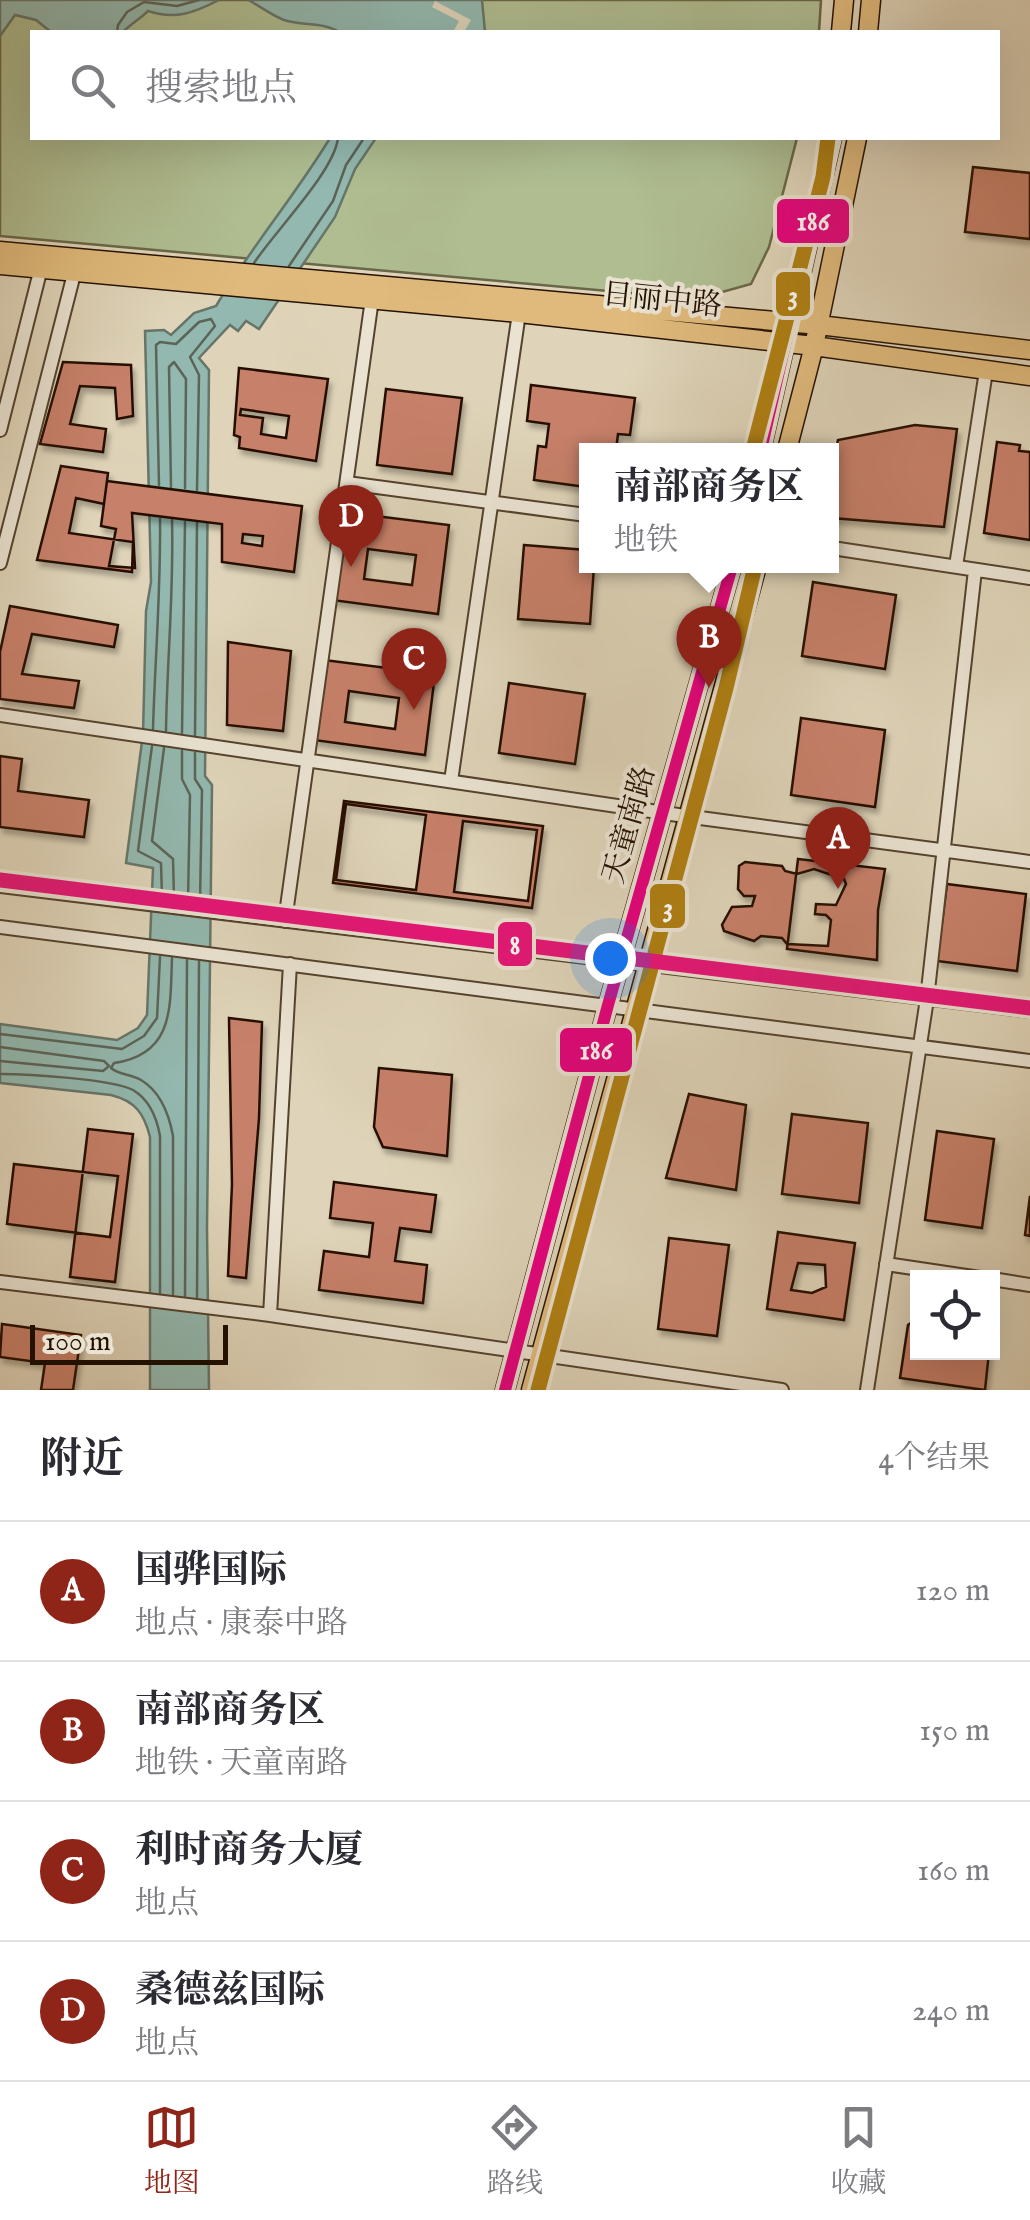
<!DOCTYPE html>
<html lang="zh">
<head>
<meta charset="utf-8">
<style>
  body { margin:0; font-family:"IM FELL English","Noto Serif SC",serif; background:#f7f7f7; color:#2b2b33 }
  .controls { position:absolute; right:30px; bottom:30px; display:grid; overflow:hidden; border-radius:0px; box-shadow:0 10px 40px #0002 }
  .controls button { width:90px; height:90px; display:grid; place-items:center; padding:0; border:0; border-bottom:2px solid #e1e1e2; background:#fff; color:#2b2b33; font:50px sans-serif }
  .scale { position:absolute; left:30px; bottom:25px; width:198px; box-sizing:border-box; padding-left:10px; border:5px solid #251100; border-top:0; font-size:28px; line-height:35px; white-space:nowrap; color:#251100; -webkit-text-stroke:8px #eae3d2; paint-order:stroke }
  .you { position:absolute; left:610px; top:958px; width:35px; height:35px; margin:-25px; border:8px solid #fff; border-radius:50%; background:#1a73e8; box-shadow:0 0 0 15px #1a73e833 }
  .badge { display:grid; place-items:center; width:65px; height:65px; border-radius:50%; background:#8f2418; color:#fff; font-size:32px; font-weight:700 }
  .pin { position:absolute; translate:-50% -82px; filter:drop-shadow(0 2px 5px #0008) }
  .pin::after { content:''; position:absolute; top:52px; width:35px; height:30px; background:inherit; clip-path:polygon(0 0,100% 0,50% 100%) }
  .popup { position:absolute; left:579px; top:443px; width:260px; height:130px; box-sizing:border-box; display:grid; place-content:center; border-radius:0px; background:#fff; filter:drop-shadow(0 2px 8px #0005); font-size:32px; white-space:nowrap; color:#7c7c81 }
  .popup b { font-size:38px; color:#2b2b33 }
  .popup::after { content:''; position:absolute; left:50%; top:100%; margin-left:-20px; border:20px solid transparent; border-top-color:#fff }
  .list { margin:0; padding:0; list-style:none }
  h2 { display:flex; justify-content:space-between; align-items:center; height:130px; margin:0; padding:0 40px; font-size:42px }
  h2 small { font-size:32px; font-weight:400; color:#7c7c81 }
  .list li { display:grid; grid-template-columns:65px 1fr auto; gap:30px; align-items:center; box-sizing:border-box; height:140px; padding:0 40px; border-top:2px solid #e1e1e2 }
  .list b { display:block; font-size:38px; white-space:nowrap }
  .list p { margin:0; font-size:32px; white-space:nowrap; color:#7c7c81 }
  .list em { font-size:32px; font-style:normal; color:#7c7c81 }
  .icon { flex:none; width:55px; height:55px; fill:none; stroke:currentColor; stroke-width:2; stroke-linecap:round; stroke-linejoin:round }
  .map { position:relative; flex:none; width:1030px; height:1390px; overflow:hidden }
  .search { position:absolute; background:#fff; box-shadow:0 10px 40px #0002; left:30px; right:30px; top:30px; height:110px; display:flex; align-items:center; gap:25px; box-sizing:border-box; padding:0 35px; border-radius:0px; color:#7c7c81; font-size:38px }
  .sheet { height:690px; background:#fff }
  nav { display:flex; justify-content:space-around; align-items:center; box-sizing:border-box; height:140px; border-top:2px solid #e1e1e2; background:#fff; font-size:28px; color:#7c7c81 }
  nav a { display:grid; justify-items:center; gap:5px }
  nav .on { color:#8f2418 }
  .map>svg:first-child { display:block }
  .green { fill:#afbd91; stroke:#6a6748; stroke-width:2.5 }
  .water { fill:#93b8af; stroke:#677569; stroke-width:2.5 }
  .pier { fill:#dfd4b9 }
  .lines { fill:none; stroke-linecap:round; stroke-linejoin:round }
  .shore { stroke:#5c6458; stroke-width:2.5 }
  .building { fill:#c7806a; stroke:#251100; stroke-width:2.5; fill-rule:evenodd; filter:url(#shadow) }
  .minor-casing { stroke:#54422e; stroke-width:16 }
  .major-casing { stroke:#251100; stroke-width:21 }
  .minor { stroke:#eae3d2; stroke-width:12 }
  .major { stroke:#e0ba7c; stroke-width:18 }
  .bus-1-casing { stroke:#eae3d2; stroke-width:20 }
  .bus-1 { stroke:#e5007d; stroke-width:12 }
  .metro-1-casing { stroke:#eae3d2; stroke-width:22 }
  .metro-2-casing { stroke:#eae3d2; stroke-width:22 }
  .metro-1 { stroke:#af7f12; stroke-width:15 }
  .metro-2 { stroke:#e61477; stroke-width:15 }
  .labels { text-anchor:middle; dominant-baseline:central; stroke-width:8; stroke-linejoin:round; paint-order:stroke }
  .street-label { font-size:30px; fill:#251100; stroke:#eae3d2 }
  .line-badge { stroke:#eae3d2; stroke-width:4 }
  .badge-label { font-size:28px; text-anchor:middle; font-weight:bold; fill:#fff }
</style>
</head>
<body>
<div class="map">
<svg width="1030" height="1390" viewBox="0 0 1030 1390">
  <defs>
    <filter id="shadow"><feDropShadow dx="3" dy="5.5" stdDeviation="2.5" flood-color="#0004"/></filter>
  </defs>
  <rect width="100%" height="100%" fill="#dfd4b9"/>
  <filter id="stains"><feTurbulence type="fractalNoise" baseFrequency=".002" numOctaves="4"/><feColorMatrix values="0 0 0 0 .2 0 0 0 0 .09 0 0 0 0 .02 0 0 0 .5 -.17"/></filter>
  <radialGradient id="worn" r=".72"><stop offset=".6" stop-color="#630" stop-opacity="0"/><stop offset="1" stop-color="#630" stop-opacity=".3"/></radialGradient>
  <path class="green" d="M0 0H821L819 32H32V138H797L769 247 751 284 697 299 0 236Z"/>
  <path class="water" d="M0 0H219C194 13 175 20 148 11 140 19 132 23 123 32H51L36 20 15 15 0 36Z
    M248 0H482L485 32H340C323 22 303 26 284 20 271 15 260 6 248 0Z
    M330 138H376L355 169 335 217 259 329 246 321 238 331 230 325 199 358 209 370 205 776 212 785 207 1228 209 1390H150V1137C144 1113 135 1101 111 1095L0 1083V1024L117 1040 138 1028 147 1015 153 868 126 863 143 734 146 611 151 582 145 331 164 330 171 335 194 313 216 306C251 247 295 196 330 138Z"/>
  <path class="pier" d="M435 1 471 20 464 32H453L459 21 432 7Z"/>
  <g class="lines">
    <path class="shore" d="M117 32 118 25 127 12 144 2 177 6 199 0
      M254 263C275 231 334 172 338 138
      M289 266 333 201 346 165 364 138
      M159 485 156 345 160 342 176 344 199 322 211 319 215 326 190 357 199 375 197 490
      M171 487 169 367 174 362 186 379 185 488
      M153 729C155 659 161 589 160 519
      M166 731C167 660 174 591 172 520
      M182 733 185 522
      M195 735 197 523
      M152 746 138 851 161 863 162 897
      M164 748 152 841 173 859 174 898
      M182 751V779L190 795 188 900
      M195 753V779L202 790 200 901
      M172 958C170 1006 175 1054 114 1063L111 1068C119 1075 131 1074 141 1080 161 1092 169 1114 173 1136V1294
      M0 1034 122 1049 144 1036 157 1018 160 957
      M0 1047 104 1061 109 1066 103 1071 0 1061
      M0 1074C27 1074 112 1079 133 1090 150 1100 157 1119 160 1136V1293
      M185 1296 187 960
      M197 1297 199 962"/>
  </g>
  <path class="building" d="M973 167 1030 173V239L965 232Z
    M63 362 131 365 133 416 117 419 115 388 80 386 70 424 106 429 103 452 40 444Z
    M239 368 328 379 316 461 239 448 240 437 234 435ZM241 409 289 416 286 438 261 434 263 418 240 415Z
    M531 385 635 398 630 435 618 434 616 450H586V487L534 480 538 446 546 447 549 424 527 421Z
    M386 389 462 398 452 474 377 465Z
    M915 425 957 429 944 527 832 518V468L838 440Z
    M997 442 1020 445 1019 451 1030 452V540L984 533Z
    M61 466 108 473 104 504 76 498 69 533 133 542 132 572 37 560Z
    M107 481 302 506 294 572 222 562V524L132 513 135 568 109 566 116 529 101 526ZM243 534 263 536 262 546 242 543Z
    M343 512 449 525 438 614 332 600ZM368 549 416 555 412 585 364 579Z
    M524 545 586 550V566H594L590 624 518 619Z
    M813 582 896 595 885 669 802 656Z
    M10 606 118 625 114 647 32 634 22 674 79 681 74 708 0 699V652Z
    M228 642 291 651 283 731 227 725Z
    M324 660 435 674 425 755 314 740ZM349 691 399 698 395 729 345 722Z
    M509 683 585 694 575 764 499 753Z
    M801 718 885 730 875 807 791 795Z
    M0 756 22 759 18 791 89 800 84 837 0 827Z
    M344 801 543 826 532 908 333 883Z
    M346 804 426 815 416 890 336 880Z
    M463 821 537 830 528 901 454 892Z
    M798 859 885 869 878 910 877 960 787 949Z
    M745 862 782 866 785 871 797 874 814 869 844 879 846 884 836 905 816 904 815 914 826 915 831 920 828 946 787 944 782 938 761 936 754 941 724 931 722 925 732 907 752 906 755 896H744L738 889 739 866Z
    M947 884 1026 894 1017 971 937 961Z
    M229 1018 262 1022 259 1118 246 1278 228 1276 232 1184Z
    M379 1068 452 1075 447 1156 383 1147 374 1127Z
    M689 1094 746 1105 736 1190 666 1178Z
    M792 1114 868 1123 859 1203 782 1194Z
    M88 1129 133 1134 115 1282 70 1277Z
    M937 1131 994 1139 982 1228 925 1220Z
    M14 1164 118 1176 110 1237 7 1224Z
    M334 1182 436 1195 431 1232 400 1228 395 1261 427 1265 423 1303 319 1290 324 1251 369 1257 373 1223 330 1218Z
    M1030 1196V1236L1025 1235Z
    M778 1232 855 1243 844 1320 767 1309ZM798 1263 825 1265 826 1287 812 1293 791 1290Z
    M669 1238 729 1245 717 1336 658 1329Z
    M918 1318V1352H989L985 1390 900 1378 908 1325Z
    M2 1324 81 1335 73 1390H41L45 1363 0 1357Z"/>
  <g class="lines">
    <g class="minor-casing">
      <path id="minor" d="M0 430 41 268
        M347 483 586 515
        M832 548 1030 578
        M0 563 75 270
        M956 566 986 371
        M0 715 685 816 1030 862
        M451 781 519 313
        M0 886 1030 1011
        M285 921 372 299
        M0 927 1030 1061
        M886 1264 980 1278
        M992 1279 1030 1285
        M0 1282 270 1315 782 1390
        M270 1315 290 964
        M867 1390 927 999 975 570"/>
    </g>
    <g class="major-casing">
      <path id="major" d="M841 32 844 0
        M868 32 871 0
        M0 251 819 325 1030 350
        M0 265 519 313 814 346 1030 376
        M761 450 832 138
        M787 450 814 346 857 138
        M505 1390 608 1005 732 566
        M531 1390 757 566"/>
    </g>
    <use href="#minor" class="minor"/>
    <use href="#major" class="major"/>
    <g class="bus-1-casing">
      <path id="bus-1" d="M761 450 832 138
        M505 1390 608 1005 732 566"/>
    </g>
    <use href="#bus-1" class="bus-1"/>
    <g class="metro-1-casing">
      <path id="metro-1" d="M753 450 823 177 828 138
        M538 1390 726 688 755 566"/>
    </g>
    <g class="metro-2-casing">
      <path id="metro-2" d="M0 880 1030 1008"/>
    </g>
    <use href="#metro-1" class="metro-1"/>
    <use href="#metro-2" class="metro-2"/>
  </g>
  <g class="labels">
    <g class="street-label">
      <text transform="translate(662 301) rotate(6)">日丽中路</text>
      <text transform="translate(630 825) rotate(-74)">天童南路</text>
    </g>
  </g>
  <g class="line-badge">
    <rect x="775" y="197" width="76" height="48" rx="10" fill="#e5007d"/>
    <rect x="774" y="270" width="38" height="48" rx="10" fill="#af7f12"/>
    <rect x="648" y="882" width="39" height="48" rx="10" fill="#af7f12"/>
    <rect x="496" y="920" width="38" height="48" rx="10" fill="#e61477"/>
    <rect x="558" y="1026" width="76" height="48" rx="10" fill="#e5007d"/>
  </g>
  <g class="badge-label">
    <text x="813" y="230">186</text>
    <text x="793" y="304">3</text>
    <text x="668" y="916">3</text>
    <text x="515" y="954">8</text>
    <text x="596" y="1059">186</text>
  </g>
  <rect width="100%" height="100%" filter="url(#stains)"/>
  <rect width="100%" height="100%" fill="url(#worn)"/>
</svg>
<div class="controls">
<button><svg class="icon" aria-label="locate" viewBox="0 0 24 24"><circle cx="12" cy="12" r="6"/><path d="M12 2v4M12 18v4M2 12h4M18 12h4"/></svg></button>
</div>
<div class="scale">100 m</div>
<div class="you"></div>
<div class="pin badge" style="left:838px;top:889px">A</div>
<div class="pin badge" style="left:709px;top:688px">B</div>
<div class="popup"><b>南部商务区</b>地铁</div>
<div class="pin badge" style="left:414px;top:710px">C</div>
<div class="pin badge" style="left:351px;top:567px">D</div>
<div class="search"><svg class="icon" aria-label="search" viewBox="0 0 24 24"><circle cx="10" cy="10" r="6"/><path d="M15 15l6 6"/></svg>搜索地点</div>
</div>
<section class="sheet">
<h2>附近<small>4个结果</small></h2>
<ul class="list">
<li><span class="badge">A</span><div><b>国骅国际</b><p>地点 · 康泰中路</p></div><em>120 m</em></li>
<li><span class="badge">B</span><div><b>南部商务区</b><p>地铁 · 天童南路</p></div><em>150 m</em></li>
<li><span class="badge">C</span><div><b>利时商务大厦</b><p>地点</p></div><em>160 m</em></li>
<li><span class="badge">D</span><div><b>桑德兹国际</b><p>地点</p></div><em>240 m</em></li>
</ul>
</section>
<nav>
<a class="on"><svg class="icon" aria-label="map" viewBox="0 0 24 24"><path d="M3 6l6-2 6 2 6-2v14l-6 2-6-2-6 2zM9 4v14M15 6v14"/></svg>地图</a>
<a><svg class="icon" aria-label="directions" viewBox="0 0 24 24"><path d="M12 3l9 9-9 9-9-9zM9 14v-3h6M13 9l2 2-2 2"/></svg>路线</a>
<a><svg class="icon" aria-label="saved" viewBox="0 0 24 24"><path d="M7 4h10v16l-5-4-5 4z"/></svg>收藏</a>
</nav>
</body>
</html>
